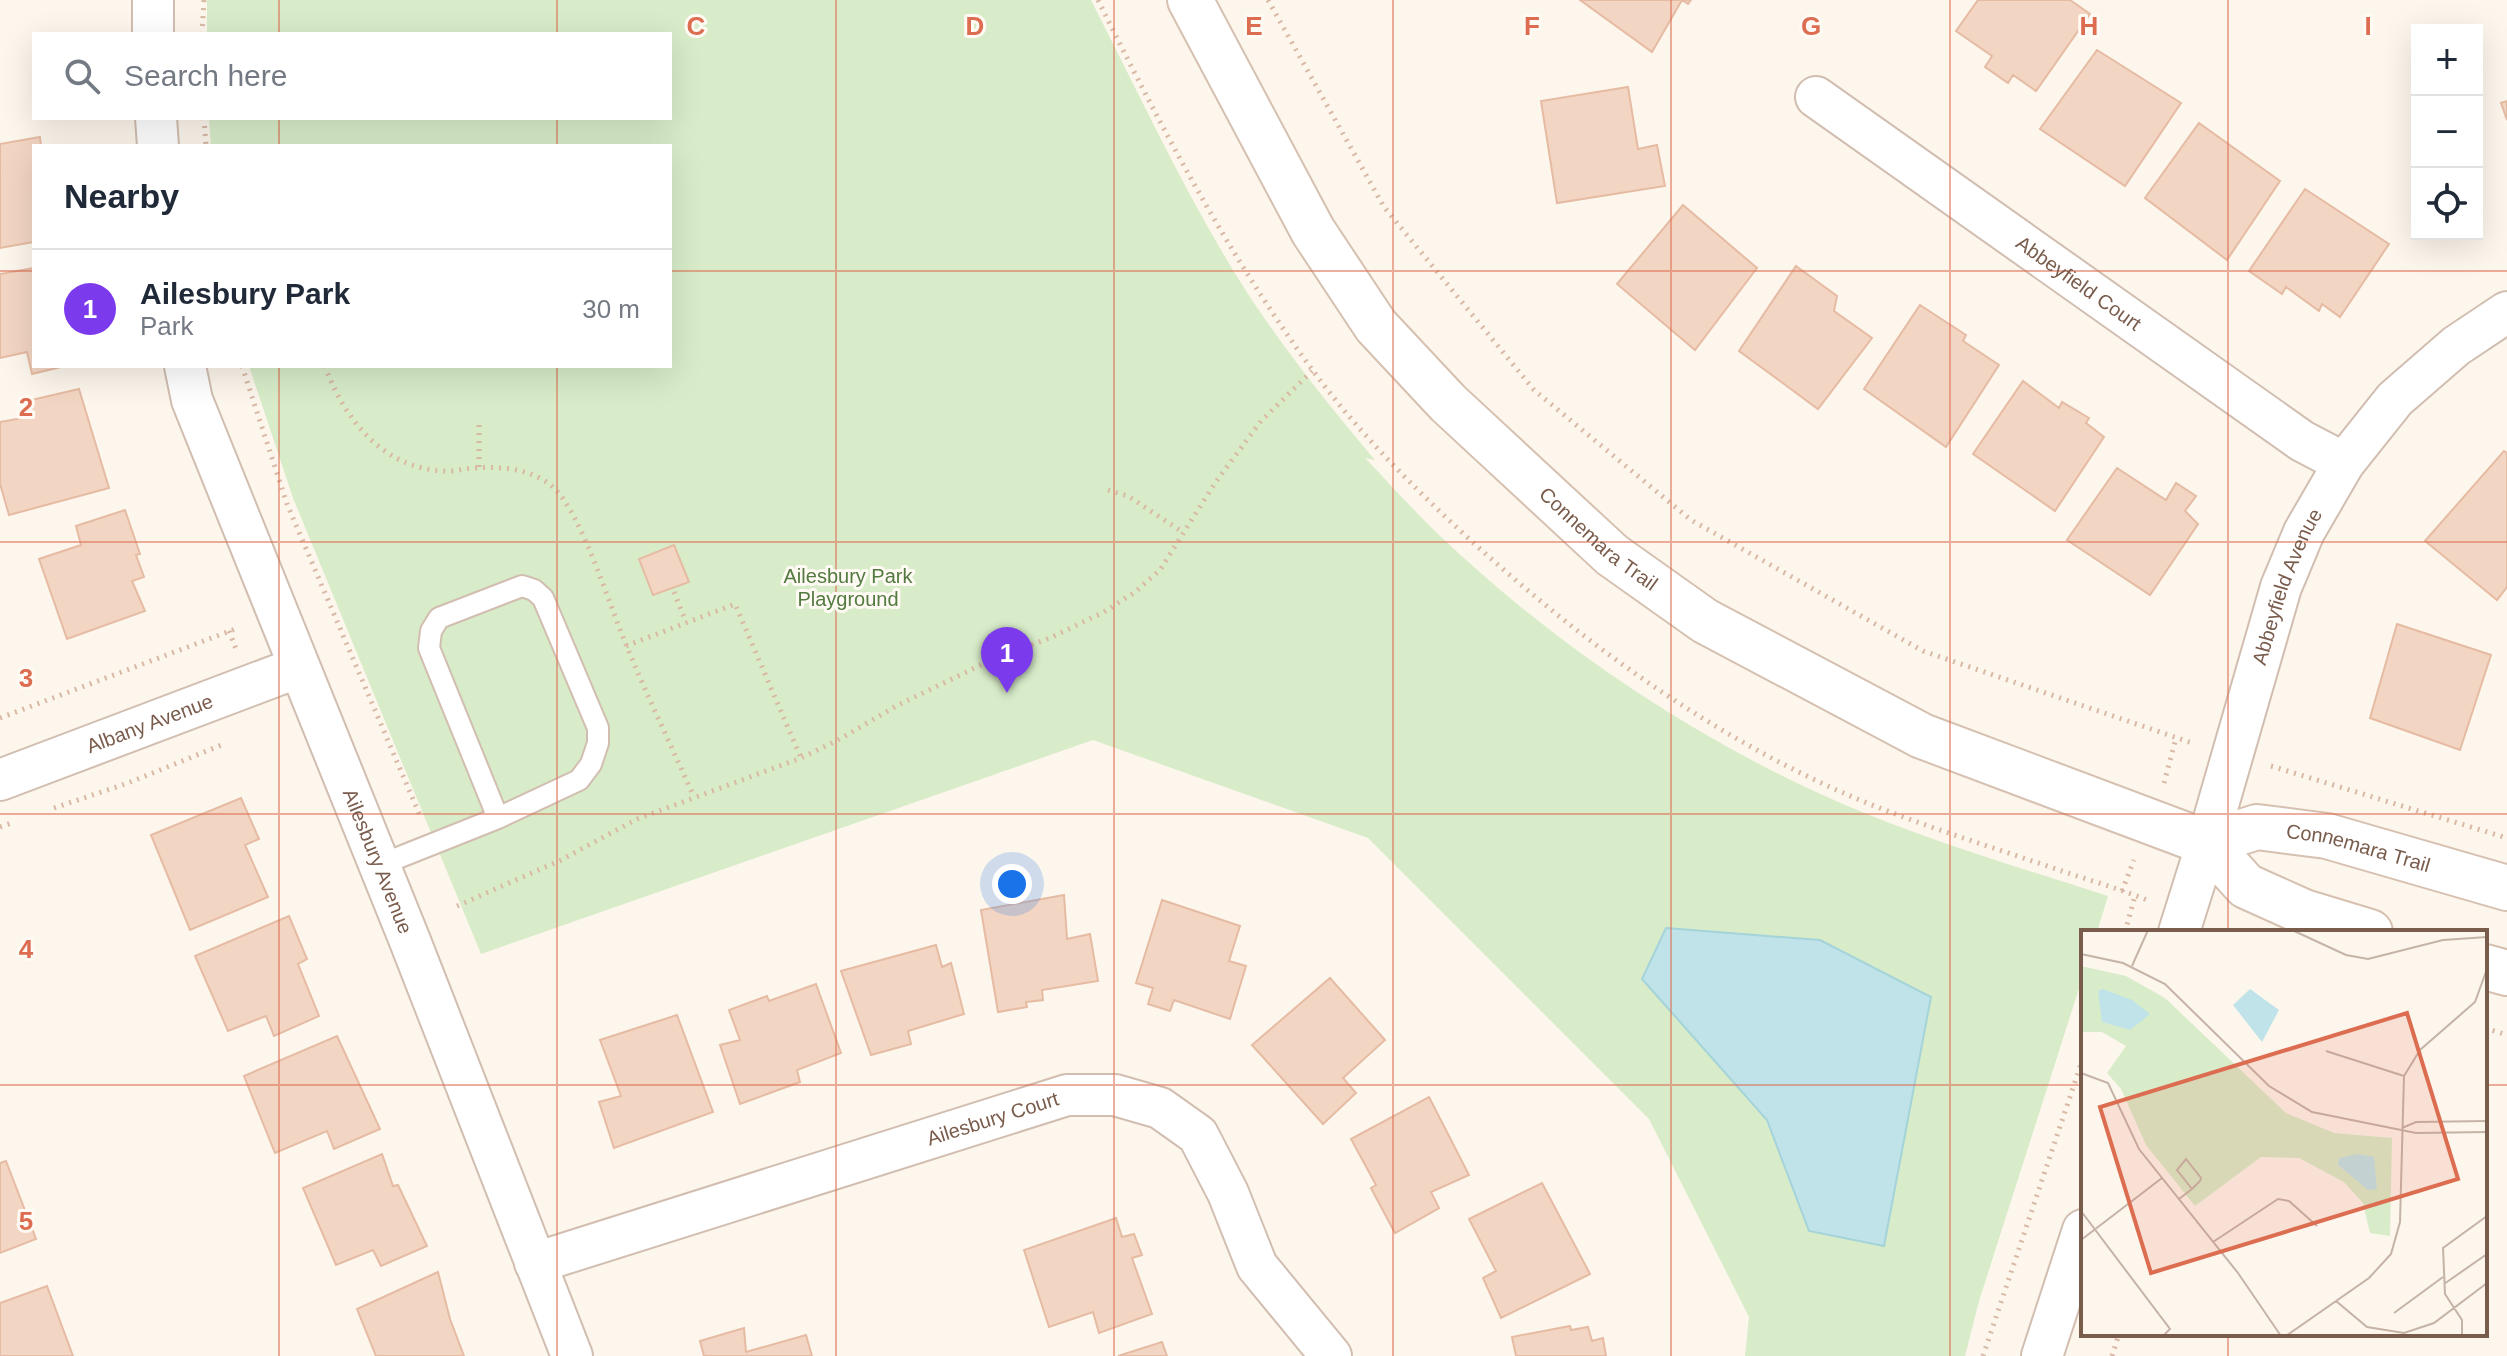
<!DOCTYPE html>
<html lang="en">
<head>
<meta charset="utf-8">
<style>
  body { margin:0; font-family:Helvetica,sans-serif; background:#f6f6f7; color:#1f2937 }
  .controls { position:absolute; right:24px; top:24px; display:grid; overflow:hidden; border-radius:0px; box-shadow:0 8px 32px #0002 }
  .controls button { width:72px; height:72px; display:grid; place-items:center; padding:0; border:0; border-bottom:2px solid #e0e1e3; background:#fff; color:#1f2937; font:40px sans-serif }
  .you { position:absolute; left:1012px; top:884px; width:28px; height:28px; margin:-20px; border:6px solid #fff; border-radius:50%; background:#1a73e8; box-shadow:0 0 0 12px #1a73e833 }
  .badge { display:grid; place-items:center; width:52px; height:52px; border-radius:50%; background:#7c3aed; color:#fff; font-size:26px; font-weight:700 }
  .pin { position:absolute; translate:-50% -66px; filter:drop-shadow(0 2px 4px #0008) }
  .pin::after { content:''; position:absolute; top:42px; width:28px; height:24px; background:inherit; clip-path:polygon(0 0,100% 0,50% 100%) }
  .list { margin:0; padding:0; list-style:none }
  h2 { display:flex; justify-content:space-between; align-items:center; height:104px; margin:0; padding:0 32px; font-size:34px }
  h2 small { font-size:26px; font-weight:400; color:#747a83 }
  .list li { display:grid; grid-template-columns:52px 1fr auto; gap:24px; align-items:center; box-sizing:border-box; height:120px; padding:0 32px; border-top:2px solid #e0e1e3 }
  .list b { display:block; font-size:30px; white-space:nowrap }
  .list p { margin:0; font-size:26px; white-space:nowrap; color:#747a83 }
  .list em { font-size:26px; font-style:normal; color:#747a83 }
  .icon { flex:none; width:44px; height:44px; fill:none; stroke:currentColor; stroke-width:2; stroke-linecap:round; stroke-linejoin:round }
  .map { position:relative; flex:none; width:2507px; height:1356px; overflow:hidden }
  .search { position:absolute; background:#fff; box-shadow:0 8px 32px #0002; left:32px; top:32px; width:640px; height:88px; display:flex; align-items:center; gap:20px; box-sizing:border-box; padding:0 28px; border-radius:0px; color:#747a83; font-size:30px }
  .panel { position:absolute; background:#fff; box-shadow:0 8px 32px #0002; left:32px; top:144px; width:640px; height:224px; border-radius:0px }
  .map>svg:first-child { display:block }
  .green { fill:#d8ecc9 }
  .water { fill:#bfe3e8; stroke:#a5d3da; stroke-width:2 }
  .building { fill:#f3d5c3; stroke:#e6bba3; stroke-width:2 }
  .lines { fill:none; stroke-linecap:round; stroke-linejoin:round }
  .lane-casing { stroke:#d1beb0; stroke-width:24 }
  .street-casing { stroke:#d1beb0; stroke-width:44 }
  .secondary-casing { stroke:#d6c0b0; stroke-width:48 }
  .path { stroke:#d9b8a5; stroke-width:5; stroke-dasharray:2 6; stroke-linecap:butt }
  .lane { stroke:#fff; stroke-width:20 }
  .street { stroke:#fff; stroke-width:40 }
  .secondary { stroke:#fff; stroke-width:44 }
  .grid { fill:none; stroke:#dc6d51; stroke-width:2; stroke-opacity:0.55 }
  .labels { text-anchor:middle; dominant-baseline:central; stroke-width:6; stroke-linejoin:round; paint-order:stroke }
  .street-label { font-size:20px; fill:#7a5c4d; stroke:#fffaf3 }
  .park-label { font-size:20px; fill:#537a41; stroke:#fffaf3 }
  .inset-road { fill:none; stroke:#c5b3a7; stroke-width:2 }
  .view { fill:#dc6d51; fill-opacity:0.15; stroke:#dc6d51; stroke-width:4 }
  .inset-edge { fill:none; stroke:#7a5c4d; stroke-width:4 }
  .grid-label { font-size:26px; text-anchor:middle; font-weight:bold; fill:#dc6d51; stroke:#fffaf3; stroke-width:6; stroke-linejoin:round; paint-order:stroke }
</style>
</head>
<body>
<div class="map">
<svg width="2507" height="1356" viewBox="0 0 2507 1356">
  <rect width="100%" height="100%" fill="#fdf6ec"/>
  <path class="green" d="M207 0H1091C1138 92 1182 187 1236 275 1277 341 1325 401 1375 460L1365 458C1390 484 1415 512 1441 537 1564 653 1710 750 1867 814 1946 846 2027 870 2108 896L2097 932H2083V976L1979 1301 1965 1356H1745L1749 1317 1649 1119 1368 838 1093 740 481 954 293 498 249 366H670V146H211L209 118H670V34H207Z"/>
  <path class="water" d="M1666 928 1820 940 1931 997 1884 1246 1809 1231 1767 1120 1642 979Z"/>
  <path class="building" d="M1580 0H1691L1688 4 1682 0 1652 52Z
    M1978 0H2070L2090 14 2036 91 2013 75 2008 83 1985 67 1992 56 1956 31Z
    M2097 50 2181 103 2125 186 2040 129Z
    M1628 87 1638 149 1657 145 1665 186 1557 203 1541 101Z
    M2507 101V120L2501 103Z
    M2199 123 2280 181 2227 260 2145 198Z
    M40 137 41 146H34V242L0 248V144Z
    M2305 189 2389 244 2340 317 2322 304 2319 311 2286 287 2282 294 2249 271Z
    M1683 205 1757 268 1695 350 1617 284Z
    M1796 266 1837 296 1834 311 1872 338 1818 409 1739 351Z
    M34 268V366H65L32 374 27 352 0 358V274Z
    M1920 305 1966 335 1963 341 1999 365 1946 447 1864 389Z
    M2023 381 2059 408 2062 402 2089 418 2086 423 2104 437 2055 511 1973 454Z
    M79 389 109 488 9 515 0 484V422L28 417 27 401Z
    M2504 451 2507 453V587L2497 600 2425 541Z
    M2117 468 2166 500 2176 483 2196 496 2185 511 2198 524 2150 595 2067 540Z
    M125 510 140 554 136 555 144 577 132 581 145 611 67 639 39 559 81 545 76 526Z
    M674 545 689 582 653 595 639 559Z
    M2397 624 2491 655 2460 750 2370 718Z
    M241 798 259 839 245 845 268 897 190 930 151 835Z
    M1064 895 1067 939 1090 934 1098 981 1042 990 1043 1000 1026 1002 1027 1007 998 1012 981 910Z
    M1162 900 1240 926 1229 961 1246 966 1230 1019 1174 1000 1170 1011 1148 1004 1153 988 1136 983Z
    M289 916 307 959 298 964 319 1016 274 1036 266 1016 228 1031 195 956Z
    M936 945 942 967 951 963 964 1014 908 1031 911 1044 871 1055 841 971Z
    M1330 978 1385 1040 1343 1078 1356 1093 1323 1124 1252 1045Z
    M816 984 841 1053 797 1070 800 1082 740 1104 720 1045 740 1040 729 1010 767 996 769 1001Z
    M677 1015 713 1112 614 1148 599 1102 621 1096 600 1040Z
    M337 1036 380 1129 334 1149 327 1131 275 1153 244 1076Z
    M1429 1097 1469 1175 1431 1192 1439 1208 1395 1233 1371 1188 1376 1185 1351 1139Z
    M382 1154 393 1186 398 1185 427 1246 381 1266 373 1250 336 1265 303 1188Z
    M6 1161 36 1239 0 1253V1163Z
    M1542 1183 1590 1274 1501 1318 1483 1278 1496 1271 1469 1219Z
    M1116 1218 1122 1237 1134 1234 1142 1255 1132 1258 1152 1314 1099 1333 1093 1312 1049 1327 1024 1250Z
    M438 1272 450 1319 464 1356H376L357 1309Z
    M47 1286 73 1356H0V1303Z
    M1570 1326 1571 1330 1588 1327 1592 1341 1603 1338 1606 1356H1516L1512 1337Z
    M744 1328 746 1352 806 1335 812 1356H704L700 1341Z
    M1162 1342 1167 1356H1118Z"/>
  <g class="lines">
    <g class="lane-casing">
      <path id="lane" d="M380 865 498 818 579 780 591 764 598 743V728L543 598 534 590 522 586 439 618 431 631 429 648 498 818"/>
    </g>
    <g class="street-casing">
      <g id="street">
        <path d="M153 0V34"/>
        <path id="s1" d="M1816 97 2302 441 2344 463"/>
        <path d="M156 118 158 146"/>
        <path id="s2" d="M185 366 192 400 410 941 572 1356"/>
        <path id="s3" d="M0 780 299 667"/>
        <path id="s4" d="M2179 932 2207 843 2281 587 2304 532 2344 463 2395 399 2456 346 2507 312"/>
        <path id="s5" d="M535 1263 1067 1095H1115L1160 1108 1198 1135 1228 1193 1257 1266 1331 1356"/>
        <path d="M2042 1356 2083 1230"/>
      </g>
    </g>
    <g class="secondary-casing">
      <g id="secondary">
        <path id="s6" d="M1190 0 1313 231 1376 326 1448 403 1612 555 1705 621 1922 736 2207 843 2246 886 2304 912 2370 932"/>
        <path id="s7" d="M2207 843 2257 827 2327 836 2507 888"/>
        <path d="M2485 967 2507 973"/>
      </g>
    </g>
    <path class="path" d="M1098 0C1161 127 1227 253 1311 368 1356 430 1411 485 1467 537 1572 633 1686 718 1815 780 1894 818 1981 843 2065 872 2092 881 2120 889 2147 900
      M1268 0 1384 207 1534 390 1691 520 1923 651 2192 743
      M202 34 204 0
      M204 118 206 146
      M242 366 287 504 421 818
      M325 366C344 419 383 469 445 471 454 472 465 468 475 468 502 466 533 469 554 488 582 515 609 604 625 642 646 694 671 745 694 797
      M479 467V423
      M1108 490 1128 496 1184 533
      M674 592 686 622
      M229 631 236 649
      M626 646 735 604 801 758
      M0 718 238 628
      M2271 766 2507 838
      M2164 783 2176 738
      M54 808 128 783 224 744
      M0 827 14 822
      M2122 891 2134 860
      M457 906 561 860 637 819 801 758 840 739 896 706 985 663 1052 637 1104 612 1135 592 1160 570 1215 483 1261 421 1312 371
      M2125 932 2135 896
      M2485 1028 2507 1035
      M1983 1356 2083 1058
      M2112 1356 2119 1334"/>
    <use href="#lane" class="lane"/>
    <use href="#street" class="street"/>
    <use href="#secondary" class="secondary"/>
  </g>
  <path class="grid" d="M279 0V34M557 0V34M836 0V1356M1114 0V1356M1393 0V1356M1671 0V1356M1950 0V1356M2228 0V932M279 118V146M557 118V146M0 271H34M670 271H2507M279 366V1356M557 366V1356M0 542H2507M0 814H2507M0 1085H2083M2485 1085H2507M2228 1334V1356"/>
  <g class="labels">
    <g class="street-label">
      <text stroke="none"><textPath href="#s1" startOffset="322">Abbeyfield Court</textPath></text>
      <text stroke="none"><textPath href="#s6" startOffset="684">Connemara Trail</textPath></text>
      <text stroke="none"><textPath href="#s4" startOffset="362">Abbeyfield Avenue</textPath></text>
      <text stroke="none"><textPath href="#s3" startOffset="160">Albany Avenue</textPath></text>
      <text stroke="none"><textPath href="#s7" startOffset="156">Connemara Trail</textPath></text>
      <text stroke="none"><textPath href="#s2" startOffset="532">Ailesbury Avenue</textPath></text>
      <text stroke="none"><textPath href="#s5" startOffset="480">Ailesbury Court</textPath></text>
    </g>
    <g class="park-label">
      <text x="848" y="576">Ailesbury Park<tspan x="848" dy="23">Playground</tspan></text>
    </g>
  </g>
  <g transform="translate(2081 930)">
    <rect width="406" height="406" fill="#fdf6ec"/>
    <path d="M0 36 45 46 84 68 205 183 253 203 311 208 309 306 289 303 282 273 263 252 218 228 180 227 114 276 65 215 40 159 26 143 45 116 21 102H0Z" fill="#d8ecc9"/>
    <path d="M22 59 51 70 69 84 49 100 21 92 17 61ZM169 59 198 80 181 112 152 75ZM277 224 293 227 296 259 287 260 257 235 258 228Z" fill="#bfe3e8"/>
    <path class="inset-road" d="M211 0 265 25 287 29 362 10 406 7M0 24 42 33 84 54 188 156 231 182 335 203 406 202M51 36 67 0M245 121 323 146M0 143 27 153 58 219 157 343 200 406M321 198 335 192 406 191M98 269 111 259 119 251 120 248 105 229 96 240 111 259M0 281 89 399 82 406M0 310 81 248M132 312 197 269 208 271 236 296M363 354 406 324M255 371 286 397 323 403 353 393 406 353M313 383 362 347M205 406 288 348 310 324 319 292 323 146 339 120 394 72 406 39M381 406V390L364 364 362 318 406 286"/>
    <path class="view" d="M326 83 377 249 70 343 19 177Z"/>
    <rect width="406" height="406" class="inset-edge"/>
  </g>
  <g class="grid-label">
    <text x="696" y="35">C</text>
    <text x="975" y="35">D</text>
    <text x="1254" y="35">E</text>
    <text x="1532" y="35">F</text>
    <text x="1811" y="35">G</text>
    <text x="2089" y="35">H</text>
    <text x="2368" y="35">I</text>
    <text x="26" y="416">2</text>
    <text x="26" y="687">3</text>
    <text x="26" y="958">4</text>
    <text x="26" y="1230">5</text>
  </g>
</svg>
<div class="controls">
<button>+</button>
<button>−</button>
<button><svg class="icon" aria-label="locate" viewBox="0 0 24 24"><circle cx="12" cy="12" r="6"/><path d="M12 2v4M12 18v4M2 12h4M18 12h4"/></svg></button>
</div>
<div class="you"></div>
<div class="pin badge" style="left:1007px;top:693px">1</div>
<div class="search"><svg class="icon" aria-label="search" viewBox="0 0 24 24"><circle cx="10" cy="10" r="6"/><path d="M15 15l6 6"/></svg>Search here</div>
<section class="panel">
<h2>Nearby<small></small></h2>
<ul class="list">
<li><span class="badge">1</span><div><b>Ailesbury Park</b><p>Park</p></div><em>30 m</em></li>
</ul>
</section>
</div>
</body>
</html>
